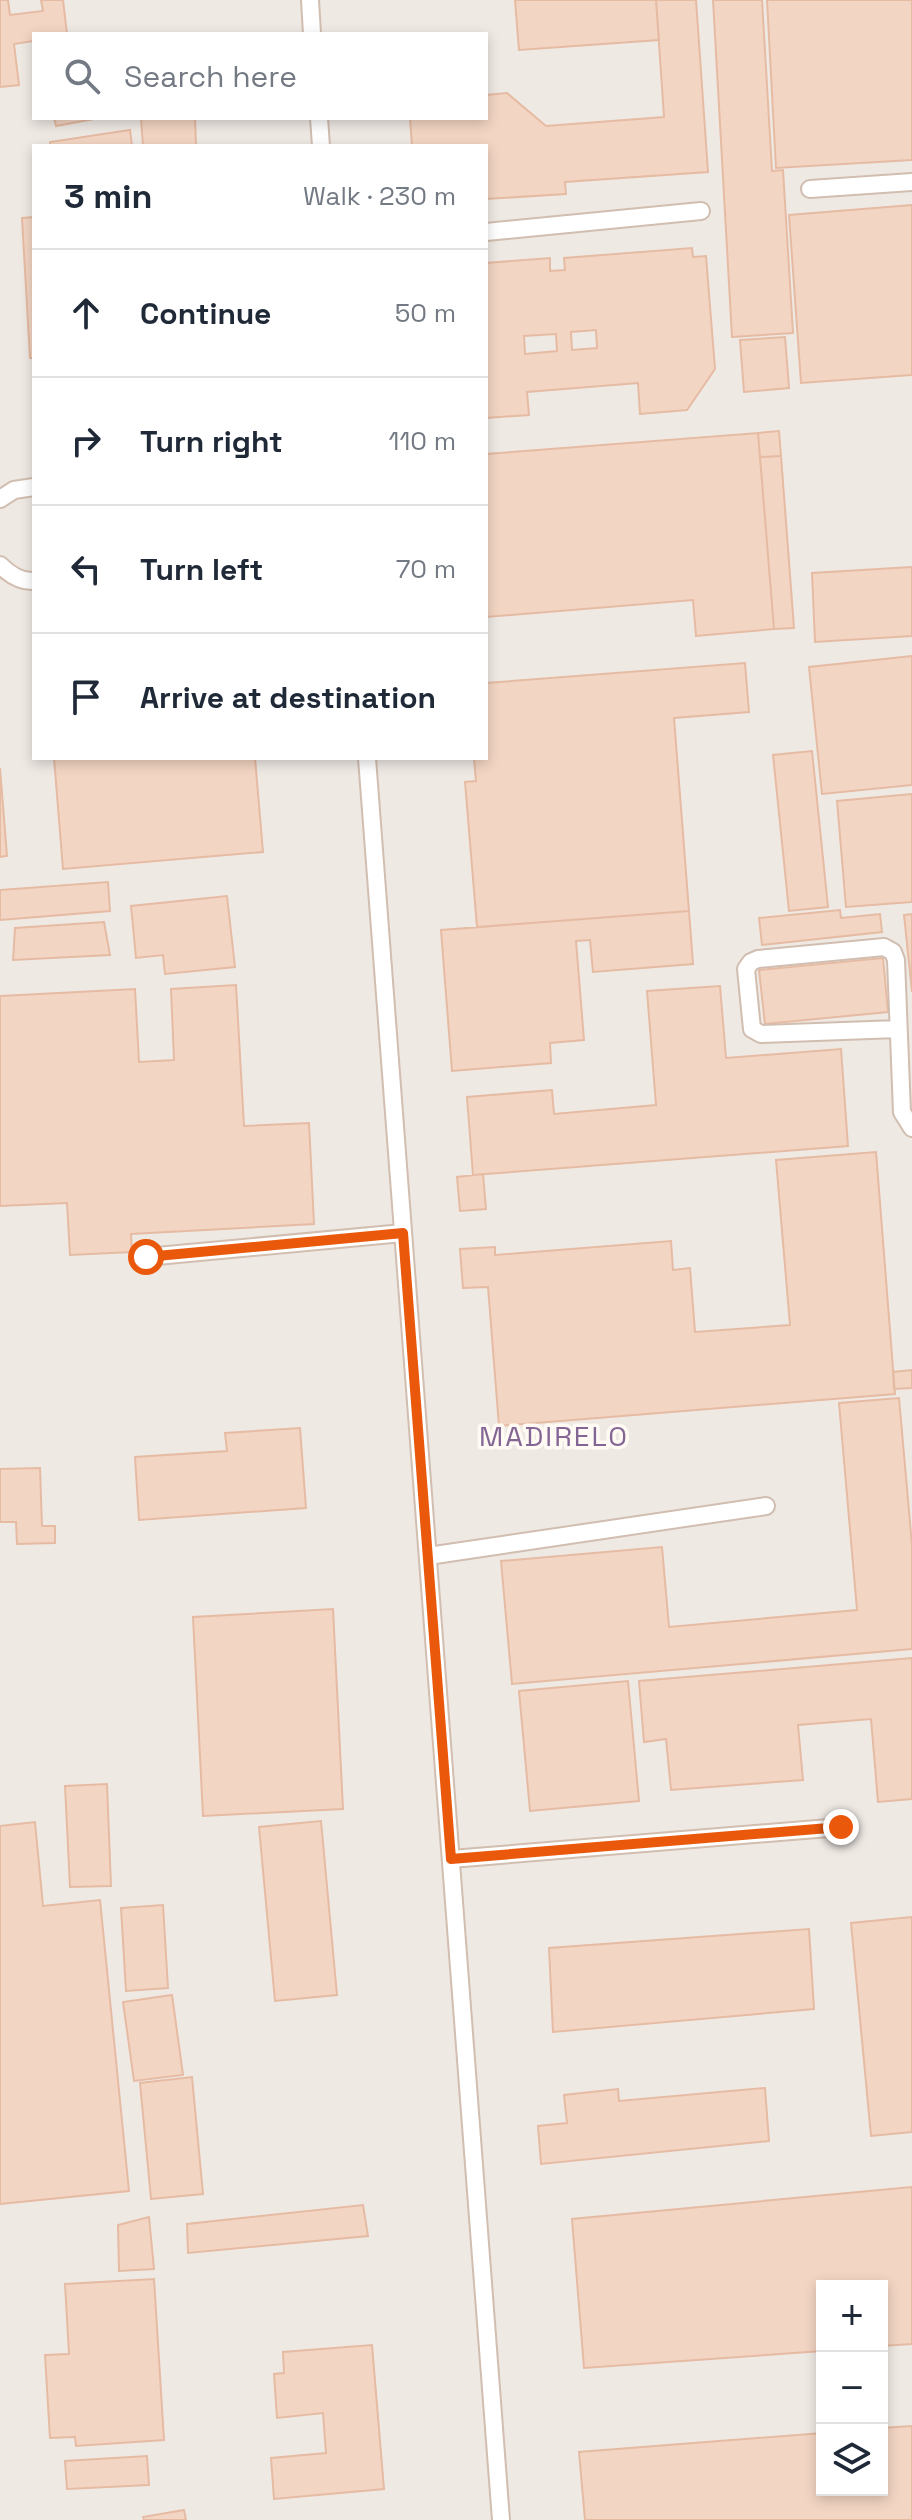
<!DOCTYPE html>
<html lang="en">
<head>
<meta charset="utf-8">
<style>
  body { margin:0; font-family:"Space Grotesk",sans-serif; background:#f6f6f7; color:#1f2937 }
  .controls { position:absolute; right:24px; bottom:24px; display:grid; overflow:hidden; border-radius:0px; box-shadow:0 4px 12px #0003 }
  .controls button { width:72px; height:72px; display:grid; place-items:center; padding:0; border:0; border-bottom:2px solid #e0e1e3; background:#fff; color:#1f2937; font:40px sans-serif }
  .stop { position:absolute; width:24px; height:24px; margin:-18px; border:6px solid #ea580c; border-radius:50%; background:#fff }
  .stop.end { background:#ea580c; border-color:#fff; box-shadow:0 2px 8px #0008 }
  .list { margin:0; padding:0; list-style:none }
  h2 { display:flex; justify-content:space-between; align-items:center; height:104px; margin:0; padding:0 32px; font-size:34px }
  h2 small { font-size:26px; font-weight:400; color:#747a83 }
  .list li { display:grid; grid-template-columns:52px 1fr auto; gap:24px; align-items:center; box-sizing:border-box; height:128px; padding:0 32px; border-top:2px solid #e0e1e3 }
  .list b { display:block; font-size:30px; white-space:nowrap }
  .list em { font-size:26px; font-style:normal; color:#747a83 }
  .icon { flex:none; width:44px; height:44px; fill:none; stroke:currentColor; stroke-width:2; stroke-linecap:round; stroke-linejoin:round }
  .map { position:relative; flex:none; width:912px; height:2520px; overflow:hidden }
  .search { position:absolute; background:#fff; box-shadow:0 4px 12px #0003; left:32px; top:32px; width:456px; height:88px; display:flex; align-items:center; gap:20px; box-sizing:border-box; padding:0 28px; border-radius:0px; color:#747a83; font-size:30px }
  .panel { position:absolute; background:#fff; box-shadow:0 4px 12px #0003; left:32px; top:144px; width:456px; height:616px; border-radius:0px }
  .map>svg:first-child { display:block }
  .industrial { fill:#efe9e4; fill-rule:evenodd }
  .building { fill:#f3d5c3; stroke:#e6bba3; stroke-width:2; fill-rule:evenodd }
  .lines { fill:none; stroke-linecap:round; stroke-linejoin:round }
  .service-casing { stroke:#d1beb0; stroke-width:20 }
  .service { stroke:#fff; stroke-width:16 }
  .route { stroke:#ea580c; stroke-width:10 }
  .labels { text-anchor:middle; dominant-baseline:central; stroke-width:7; stroke-linejoin:round; paint-order:stroke }
  .neighbourhood-label { font-size:28px; letter-spacing:2px; fill:#846695; stroke:#fffaf3 }
</style>
</head>
<body>
<div class="map">
<svg width="912" height="2520" viewBox="0 0 912 2520">
  <rect width="100%" height="100%" fill="#fdf6ec"/>
  <path class="industrial" d="M0 0H912V2520H0ZM34 34H486V118H34ZM34 146H486V758H34ZM822 2286H882V2490H822Z"/>
  <path class="building" d="M0 0H8L10 15 43 11 41 0H63L67 34H34V41L14 44 19 85 0 87Z
    M515 0H656L659 40 519 50Z
    M656 0H696L708 172 565 182 566 194 486 199V146H412L410 118H486V95L507 93 546 126 664 117Z
    M713 0H762L772 171 783 170 793 333 732 337Z
    M767 0H912V160L776 168Z
    M54 118H99L56 126Z
    M141 118H195L196 146H143Z
    M130 130 132 146H50V142Z
    M912 205V375L801 383 789 215Z
    M34 217V358H30L22 218Z
    M692 248 693 257 706 256 715 369 687 410 640 414 638 383 527 392 529 415 486 418V263L550 258V271L565 270 564 258ZM596 330 597 348 572 350 571 332ZM556 334 557 351 525 354 524 336Z
    M785 337 789 388 744 392 740 340Z
    M779 431 781 456 760 457 758 433Z
    M758 433 774 629 696 636 693 600 486 617V454Z
    M781 456 794 628 774 629 760 457Z
    M912 567V636L815 642 812 573Z
    M912 656V785L822 794 809 667Z
    M745 663 749 712 674 718 689 911 477 927 465 782 476 781 474 758H486V683Z
    M812 751 828 907 789 911 773 755Z
    M54 758H255L263 852 63 869Z
    M0 768 7 856 0 857Z
    M912 794V902L846 907 837 801Z
    M108 882 110 911 0 920V890Z
    M227 896 235 967 165 974 163 955 136 958 131 906Z
    M840 910 841 918 880 914 882 932 762 945 759 918Z
    M689 911 693 964 593 972 590 940 576 941 584 1040 550 1043 551 1063 452 1071 441 930Z
    M912 914V992L904 915Z
    M104 922 110 955 13 960 15 928Z
    M883 958 888 1012 765 1024 759 970Z
    M236 985 244 1126 309 1123 314 1224 131 1234 132 1252 70 1255 67 1203 0 1206V996L135 989 139 1062 174 1060 171 989Z
    M720 986 726 1058 841 1049 848 1146 473 1175 467 1097 552 1090 554 1114 656 1105 647 991Z
    M876 1152 895 1394 499 1426 488 1287 463 1288 460 1249 495 1247V1255L671 1241 673 1270 690 1268 695 1332 790 1325 776 1160Z
    M483 1174 486 1209 460 1211 457 1177Z
    M912 1370V1388L894 1389 893 1372Z
    M899 1398 912 1545V1649L512 1684 501 1561 662 1547 669 1627 857 1610 839 1403Z
    M300 1428 306 1508 139 1520 135 1457 227 1451 225 1433Z
    M40 1468 42 1526H55V1543L17 1544 16 1522H0V1469Z
    M333 1609 343 1809 203 1816 193 1617Z
    M912 1658V1799L878 1802 871 1719 798 1725 803 1780 671 1790 666 1739 644 1742 639 1681Z
    M628 1681 639 1801 530 1811 519 1691Z
    M107 1784 111 1886 70 1887 65 1786Z
    M321 1821 337 1995 275 2001 259 1827Z
    M35 1822 43 1906 100 1900 129 2191 0 2204V1826Z
    M163 1905 168 1988 126 1991 121 1908Z
    M912 1917V2132L871 2136 851 1923Z
    M809 1929 814 2009 553 2032 549 1948Z
    M172 1995 183 2075 134 2081 123 2002Z
    M192 2077 203 2194 151 2199 140 2083Z
    M765 2088 769 2141 541 2164 538 2126 567 2123 564 2095 618 2089 619 2101Z
    M912 2187V2344L882 2346V2286H822V2351L584 2368 572 2219Z
    M363 2205 368 2236 188 2253 187 2224Z
    M149 2217 154 2269 119 2271 118 2225Z
    M154 2279 164 2440 76 2446 75 2437 50 2438 45 2355 69 2354 65 2284Z
    M372 2345 384 2489 274 2499 271 2458 326 2453 323 2413 277 2418 274 2374 284 2373 283 2352Z
    M912 2426V2520H585L579 2452 822 2433V2490H882V2428Z
    M147 2456 149 2485 67 2489 65 2461Z
    M184 2510 186 2520H144L143 2517Z"/>
  <g class="lines">
    <g class="service-casing">
      <path id="service" d="M310 0 312 34
        M319 118 321 146
        M810 189 912 182
        M486 232 701 211
        M0 499 14 490 34 487
        M0 565C9 574 21 582 34 581
        M367 758 501 2520
        M898 1029 761 1034 752 1029 746 969 751 962 758 959 884 947 893 952 896 960 902 1112 912 1128
        M146 1257 403 1233
        M428 1556 766 1506
        M451 1859 841 1827"/>
    </g>
    <use href="#service" class="service"/>
  </g>
  <g class="lines">
    <path class="route" d="M146 1257 403 1233 451 1859 841 1827"/>
  </g>
  <g class="labels">
    <g class="neighbourhood-label">
      <text x="554" y="1436">MADIRELO</text>
    </g>
  </g>
</svg>
<div class="controls">
<button>+</button>
<button>−</button>
<button><svg class="icon" aria-label="layers" viewBox="0 0 24 24"><path d="M12 4l9 5-9 5-9-5zM3 14l9 5 9-5"/></svg></button>
</div>
<div class="stop" style="left:146px;top:1257px"></div>
<div class="stop end" style="left:841px;top:1827px"></div>
<div class="search"><svg class="icon" aria-label="search" viewBox="0 0 24 24"><circle cx="10" cy="10" r="6"/><path d="M15 15l6 6"/></svg>Search here</div>
<section class="panel">
<h2>3 min<small>Walk · 230 m</small></h2>
<ul class="list">
<li><svg class="icon" aria-label="ahead" viewBox="0 0 24 24"><path d="M12 20V5M6 11l6-6 6 6"/></svg><div><b>Continue</b></div><em>50 m</em></li>
<li><svg class="icon" aria-label="right" viewBox="0 0 24 24"><path d="M7 20v-9h11M14 6l5 5-5 5"/></svg><div><b>Turn right</b></div><em>110 m</em></li>
<li><svg class="icon" aria-label="left" viewBox="0 0 24 24"><path d="M17 20v-9H6M10 6l-5 5 5 5"/></svg><div><b>Turn left</b></div><em>70 m</em></li>
<li><svg class="icon" aria-label="arrive" viewBox="0 0 24 24"><path d="M6 21V4h12l-3 4 3 4H6"/></svg><div><b>Arrive at destination</b></div></li>
</ul>
</section>
</div>
</body>
</html>
